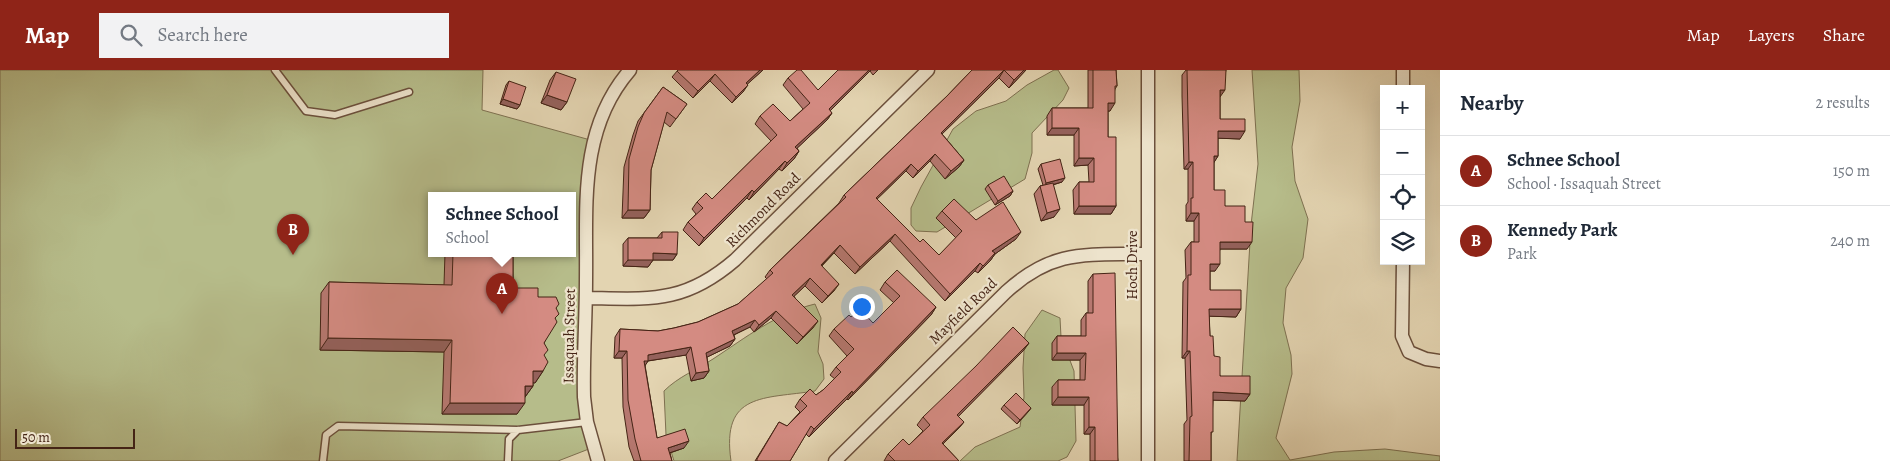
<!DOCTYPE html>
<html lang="en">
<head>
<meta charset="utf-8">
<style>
  body { margin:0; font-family:Alegreya,serif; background:#f2f2f3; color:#1f2937 }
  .controls { position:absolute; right:15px; top:15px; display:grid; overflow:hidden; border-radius:0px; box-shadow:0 5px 20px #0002 }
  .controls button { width:45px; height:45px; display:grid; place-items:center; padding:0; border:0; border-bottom:1px solid #e0e1e3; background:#fff; color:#1f2937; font:25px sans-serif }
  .scale { position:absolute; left:15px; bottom:12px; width:120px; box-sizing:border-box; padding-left:5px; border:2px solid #452415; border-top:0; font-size:14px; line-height:18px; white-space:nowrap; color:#452415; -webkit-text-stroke:4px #ede3cc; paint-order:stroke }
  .you { position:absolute; left:861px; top:236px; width:18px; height:18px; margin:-12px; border:4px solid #fff; border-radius:50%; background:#1a73e8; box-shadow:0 0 0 8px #1a73e833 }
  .badge { display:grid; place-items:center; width:32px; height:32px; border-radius:50%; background:#8f2418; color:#fff; font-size:16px; font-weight:700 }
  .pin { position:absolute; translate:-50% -41px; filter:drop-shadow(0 1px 2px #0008) }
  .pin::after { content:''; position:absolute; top:26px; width:18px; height:15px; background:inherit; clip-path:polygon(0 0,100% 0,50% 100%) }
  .popup { position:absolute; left:428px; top:122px; width:148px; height:65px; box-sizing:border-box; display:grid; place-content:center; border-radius:0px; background:#fff; filter:drop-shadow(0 1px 4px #0005); font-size:16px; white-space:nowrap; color:#747a83 }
  .popup b { font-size:19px; color:#1f2937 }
  .popup::after { content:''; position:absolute; left:50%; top:100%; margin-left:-10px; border:10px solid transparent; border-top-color:#fff }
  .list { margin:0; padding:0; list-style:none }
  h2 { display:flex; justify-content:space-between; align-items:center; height:65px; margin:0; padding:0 20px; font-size:21px }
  h2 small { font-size:16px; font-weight:400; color:#747a83 }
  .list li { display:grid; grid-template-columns:32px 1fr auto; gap:15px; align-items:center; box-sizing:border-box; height:70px; padding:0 20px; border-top:1px solid #e0e1e3 }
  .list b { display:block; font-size:19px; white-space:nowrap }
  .list p { margin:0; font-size:16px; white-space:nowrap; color:#747a83 }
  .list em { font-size:16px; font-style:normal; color:#747a83 }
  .icon { flex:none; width:28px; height:28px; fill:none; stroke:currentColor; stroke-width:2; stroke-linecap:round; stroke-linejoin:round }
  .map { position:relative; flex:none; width:1440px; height:391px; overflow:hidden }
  header { display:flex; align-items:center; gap:30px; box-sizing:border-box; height:70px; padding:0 25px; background:#8f2418; color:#fff }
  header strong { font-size:24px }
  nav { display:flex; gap:28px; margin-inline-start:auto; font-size:18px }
  .search { width:350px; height:45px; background:#f2f2f3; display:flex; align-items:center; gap:12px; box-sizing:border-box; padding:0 18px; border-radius:0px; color:#747a83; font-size:19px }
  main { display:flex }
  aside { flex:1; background:#fff }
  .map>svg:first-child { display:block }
  .green { fill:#b6bc8a; stroke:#7e7050; fill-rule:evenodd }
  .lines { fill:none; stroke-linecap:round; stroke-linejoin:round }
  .service-casing { stroke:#6c503c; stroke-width:9 }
  .minor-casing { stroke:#6c503c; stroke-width:15 }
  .service { stroke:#ede3cc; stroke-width:6 }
  .minor { stroke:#ede3cc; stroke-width:12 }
  .wall { fill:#b67870; stroke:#452415 }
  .shaded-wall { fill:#94615b; stroke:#452415 }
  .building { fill:#d48b82; stroke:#452415 }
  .labels { text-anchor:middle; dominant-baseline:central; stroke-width:4.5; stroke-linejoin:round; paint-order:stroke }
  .street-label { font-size:15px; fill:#452415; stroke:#ede3cc }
</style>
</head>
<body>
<header>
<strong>Map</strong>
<div class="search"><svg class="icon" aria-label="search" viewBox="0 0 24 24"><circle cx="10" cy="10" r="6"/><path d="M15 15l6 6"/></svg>Search here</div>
<nav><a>Map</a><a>Layers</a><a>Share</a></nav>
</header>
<main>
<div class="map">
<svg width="1440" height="391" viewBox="0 0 1440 391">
  <rect width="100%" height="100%" fill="#e3d4b1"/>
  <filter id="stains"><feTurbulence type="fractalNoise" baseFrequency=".004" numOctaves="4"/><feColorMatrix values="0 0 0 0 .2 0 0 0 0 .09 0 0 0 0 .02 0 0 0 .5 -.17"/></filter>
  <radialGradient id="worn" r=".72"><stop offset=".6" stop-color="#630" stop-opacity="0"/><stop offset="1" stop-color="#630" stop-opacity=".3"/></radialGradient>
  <path class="green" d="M0 0H483L482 40 594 71 583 290 594 377 558 391H0ZM432 125H572V183H432Z
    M1054 0H1058L1069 18 1063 30 1032 63V83L1025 109 937 162 916 161 911 155V138L921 117 953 59 976 41 1006 31 1027 15Z
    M1252 0H1299L1300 31 1292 77 1295 111 1308 149 1303 188 1286 218 1283 253 1291 285 1292 304 1276 368 1290 390 1334 382 1385 379 1440 386V391H1237L1251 155 1258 94Z
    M815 234 821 248 818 282 823 294 824 309 815 321C764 329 721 322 731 391H674L666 365 664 321C678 307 696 300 713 289 745 268 777 243 815 234Z
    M1042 240 1060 248 1061 267 1074 301 1076 371 1067 387 1058 391H960L975 377 1020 357 1024 327 1023 298 1025 264Z"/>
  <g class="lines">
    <g class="service-casing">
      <path id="service" d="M275 0 306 41 335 45 409 22
        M323 391 326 365 338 356 518 360 587 352
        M508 391 509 369 518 360"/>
    </g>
    <g class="minor-casing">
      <path id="minor" d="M1148 0V391
        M1403 0V19
        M1403 191 1402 266 1409 282 1426 289 1440 291
        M586 228C650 229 684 234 735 190L928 0
        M598 391 587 352 584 327C583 288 586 249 586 210 587 136 578 60 630 0
        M835 391 1006 222C1054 178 1088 185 1148 184"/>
    </g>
    <use href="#service" class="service"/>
    <use href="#minor" class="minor"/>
  </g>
  <path class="wall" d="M678 0H763L747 14 743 22 732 33 710 11 693 28 672 7Z
    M838 0H878L873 5 870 1 830 41 832 43 827 50 797 78 799 81 794 89 782 101 779 99 749 130 747 128 699 176 683 160 688 152 696 144 692 139 697 132 712 129 771 71 755 54 760 46 790 51 803 39 783 15 788 8 818 20Z
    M972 0H1026L1009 18 999 8 942 64 964 90 959 97 945 109 930 91 913 108 906 101 877 129 920 172 939 185 956 168 936 148 942 141 976 150 1016 169 995 184 990 191 978 203 975 201 945 231 890 171 855 204 834 183 822 196 834 221 822 233 805 216 794 226 813 258 797 274 771 248 754 262 750 257 734 265 735 269 730 276 707 287 709 301 704 308 691 311 686 285 648 291 645 295 657 368 684 378 670 383 672 391H634L629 377 623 337 622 288H614L615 267 620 259 658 261 674 258 698 252 738 234 767 209 765 207 770 200 839 133 844 125 947 26Z
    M1088 0H1116L1117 16 1115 19 1110 41H1108V67L1116 136 1111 144H1074L1073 120 1079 112H1089L1088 95 1074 96V65H1047V46L1052 38H1088Z
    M1186 0H1226L1220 27V49L1240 69 1218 68V86L1214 92V120L1225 136 1245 152 1247 179H1220L1215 201H1210V220L1241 239 1236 247 1209 246 1210 266 1214 286 1220 306 1250 324 1245 331 1213 330 1211 366V391H1184V354L1187 350 1185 288H1182L1183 212 1186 208 1185 180 1191 172H1194V151H1186V135L1188 132V99H1184L1182 26V5Z
    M556 2 567 32 561 40 541 33 550 10Z
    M509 11 520 35 517 39 500 34 506 15Z
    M663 17 687 34 670 57 664 52 651 100 650 140 644 148H622L624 97 633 65 638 51Z
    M1041 94 1062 112 1053 115 1054 147 1041 151 1034 124 1040 116 1043 115 1038 99Z
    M988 115 1013 121 1010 126 995 135 985 119Z
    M662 162 677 184 673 190H653L648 197 623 196V174L628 168H657Z
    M445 183H513V218L538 227 556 238 555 249 544 273 543 301 535 313 533 312V316L525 327 517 344H442L444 282 320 280 321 223 329 212 444 215Z
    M1093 204 1118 391H1090V364H1084V335H1052V317L1058 310H1080V290H1052V273L1057 266H1081V250L1086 243H1088V211Z
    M885 212 936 237 931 245 848 330 847 329 809 367 806 364 790 391H755L779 352 787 356 800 342 795 337 800 329 816 325 823 320 835 309 830 305 836 297 847 286 829 266 834 259 851 247 873 253 894 233 880 220Z
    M1029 273 1023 281 958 346 964 352 958 359 943 374 959 391H884L888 384 909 375 923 361 917 355 923 347Z
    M1004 335 1031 338 1028 342 1017 354 1001 339Z"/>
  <path class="shaded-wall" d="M760 0H763L741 20 746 13Z
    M869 0H871L824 47 829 39Z
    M1004 0 999 8 936 70 941 63Z
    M1024 0H1026L1009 18 1014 10Z
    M715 4 710 11 693 28 698 21Z
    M748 15 743 22 732 33 736 27Z
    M1220 20H1225L1220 27Z
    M547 25 567 32 561 40 541 33Z
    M503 29 520 35 517 39 500 34Z
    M1108 33H1115L1110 41H1103Z
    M832 43 827 50 790 85 795 77Z
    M1052 58H1079L1074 65H1047Z
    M1218 61H1245L1240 69 1213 68Z
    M799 81 794 89 782 101 787 93Z
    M935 84 930 91 913 108 918 101Z
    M1214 86H1218L1213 94Z
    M1079 88H1094L1088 95 1074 96Z
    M964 90 959 97 945 109 951 101Z
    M785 91 779 99 749 130 754 122Z
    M1189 92H1193L1188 99H1184Z
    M911 94 906 101 871 135 876 128Z
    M1065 108 1062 112 1044 117 1046 113Z
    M752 120 747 128 699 176 704 168Z
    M1013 121 1010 126 995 135 998 131Z
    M1079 136H1116L1111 144H1074Z
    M1060 139 1054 147 1041 151 1047 143Z
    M628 140H650L644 148H622Z
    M1191 143H1199L1194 151H1186Z
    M1021 162 1016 169 995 184 990 191 978 203 992 181Z
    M895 164 890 171 855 204 860 197Z
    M1220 172H1252L1247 179H1215Z
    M840 175 834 183 815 202 821 195Z
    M653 183 677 184 673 190H653L648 197 623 196 628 190Z
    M980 193 975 201 945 231 950 224Z
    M1210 194H1220L1215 201H1205Z
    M810 208 805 216 787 233 792 225Z
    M839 214 834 221 822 233 828 226Z
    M936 237 931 245 848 330 853 323Z
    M1209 239H1241L1236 247 1204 246Z
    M776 241 771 248 754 262 759 255Z
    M755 250 750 257 727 268 732 261Z
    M818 251 813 258 797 274 803 267Z
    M328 268 452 270 444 282 320 280Z
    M735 269 730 276 701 290 706 283Z
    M1029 273 1023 281 952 353 957 345Z
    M691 277 686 285 647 291H648L643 299 644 292 648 285Z
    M619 281H627L622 288H614Z
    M1187 281H1190L1185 288H1182Z
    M1057 283H1086L1080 290H1052Z
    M533 301H543L535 313 525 312Z
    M709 301 704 308 691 311 696 303Z
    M525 316H533L525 327Z
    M852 321 847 329 809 367 814 359Z
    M1213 322 1250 324 1245 331 1208 330Z
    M1058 327H1089L1084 335H1052Z
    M450 333H525L517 344H442Z
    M1031 338 1028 342 1017 354 1020 350Z
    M964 352 958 359 937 380 942 373Z
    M1089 357H1095L1090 364H1084Z
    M689 371 684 378 663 385 668 378Z"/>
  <path class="building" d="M678 0H760L746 13 748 15 736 27 715 4 698 21 677 1Z
    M797 0H801L818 20 838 0H869L829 39 832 43 795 77 799 81 787 93 785 91 754 122 752 120 704 168 688 152 703 138 697 132 706 123 712 129 777 65 760 46 773 34 790 51 810 33 788 8Z
    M972 0H1024L1014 10 1004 0 941 63 964 90 951 101 935 84 918 101 911 94 876 128 920 172 923 169 939 185 962 161 942 141 954 129 976 150 1003 132 1021 162 992 181 995 183 983 196 980 193 950 224 895 164 860 197 840 175 821 195 839 214 828 226 810 208 792 225 818 251 803 267 776 241 759 255 755 250 732 261 735 269 706 283 709 301 696 303 691 277 648 285V291H644L657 368 685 359 689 371 668 378 672 391H641L635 369 628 330 627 281H619L620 259 658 261 674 258 698 252 738 234 773 203 770 200 846 127 844 125 947 26Z
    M1093 0H1116L1117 16H1115V33H1108V67H1116V136H1079V112H1094V88H1079V58H1052V38H1093Z
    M1187 0H1226L1225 20H1220V49H1245V61H1218V86H1214V120H1225V136H1245V152H1253L1252 172H1220V194H1210V220H1241V239H1209L1210 266H1213L1214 286 1220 287V306H1250V324L1213 322V362H1211V391H1189L1190 347 1192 346 1190 281H1187L1188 205H1191V172H1199V143H1191V128H1193V92H1189Z
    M556 2 576 9 567 32 547 25Z
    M509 11 526 17 520 35 503 29Z
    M663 17 687 34 676 49 667 42 651 100 650 140H628L629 89 638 57 644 43Z
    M1060 89 1065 108 1046 113 1041 94Z
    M1004 106 1013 121 998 131 988 115Z
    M1053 113 1060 139 1047 143 1040 116Z
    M662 162H678L677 184 653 183V190H628V168H662Z
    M453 183H513V218H538V227H556L559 234 556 238 559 244 555 248 557 252 544 273 548 280 544 285 548 292 543 301H533V316H525V333H450L452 270 328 268 329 212 452 215Z
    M897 200 936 237 853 323 852 321 814 359 811 356 790 391H757V389L779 352 787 356 807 336 800 329 810 319 816 325 823 320 841 302 836 297 854 279 834 259 849 245 851 247 860 239 873 253 900 226 885 212Z
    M1115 203 1118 391H1095V357H1089V327H1058V310H1085L1086 283H1057V266H1086V243H1093V204Z
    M1013 257 1029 273 957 345 964 352 942 373 959 391H895L888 384 903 369 909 375 930 355 923 347 976 296Z
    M1016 323 1031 338 1020 350 1004 335Z"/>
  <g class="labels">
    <g class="street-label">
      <text transform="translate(763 140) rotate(-45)">Richmond Road</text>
      <text transform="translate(1132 195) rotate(-90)">Hoch Drive</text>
      <text transform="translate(963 241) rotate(-44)">Mayfield Road</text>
      <text transform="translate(569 266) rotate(-89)">Issaquah Street</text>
    </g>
  </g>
  <rect width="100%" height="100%" filter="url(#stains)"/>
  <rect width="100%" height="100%" fill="url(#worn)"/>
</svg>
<div class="controls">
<button>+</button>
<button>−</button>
<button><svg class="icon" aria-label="locate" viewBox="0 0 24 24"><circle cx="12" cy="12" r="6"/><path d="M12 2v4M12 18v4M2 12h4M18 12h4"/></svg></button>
<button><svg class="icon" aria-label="layers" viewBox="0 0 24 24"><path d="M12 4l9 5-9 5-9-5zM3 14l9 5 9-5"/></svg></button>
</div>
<div class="scale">50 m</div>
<div class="you"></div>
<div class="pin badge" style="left:502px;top:244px">A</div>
<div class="popup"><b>Schnee School</b>School</div>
<div class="pin badge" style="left:293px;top:185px">B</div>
</div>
<aside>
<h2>Nearby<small>2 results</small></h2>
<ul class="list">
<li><span class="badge">A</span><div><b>Schnee School</b><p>School · Issaquah Street</p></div><em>150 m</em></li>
<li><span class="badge">B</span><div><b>Kennedy Park</b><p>Park</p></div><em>240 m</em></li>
</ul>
</aside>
</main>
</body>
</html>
